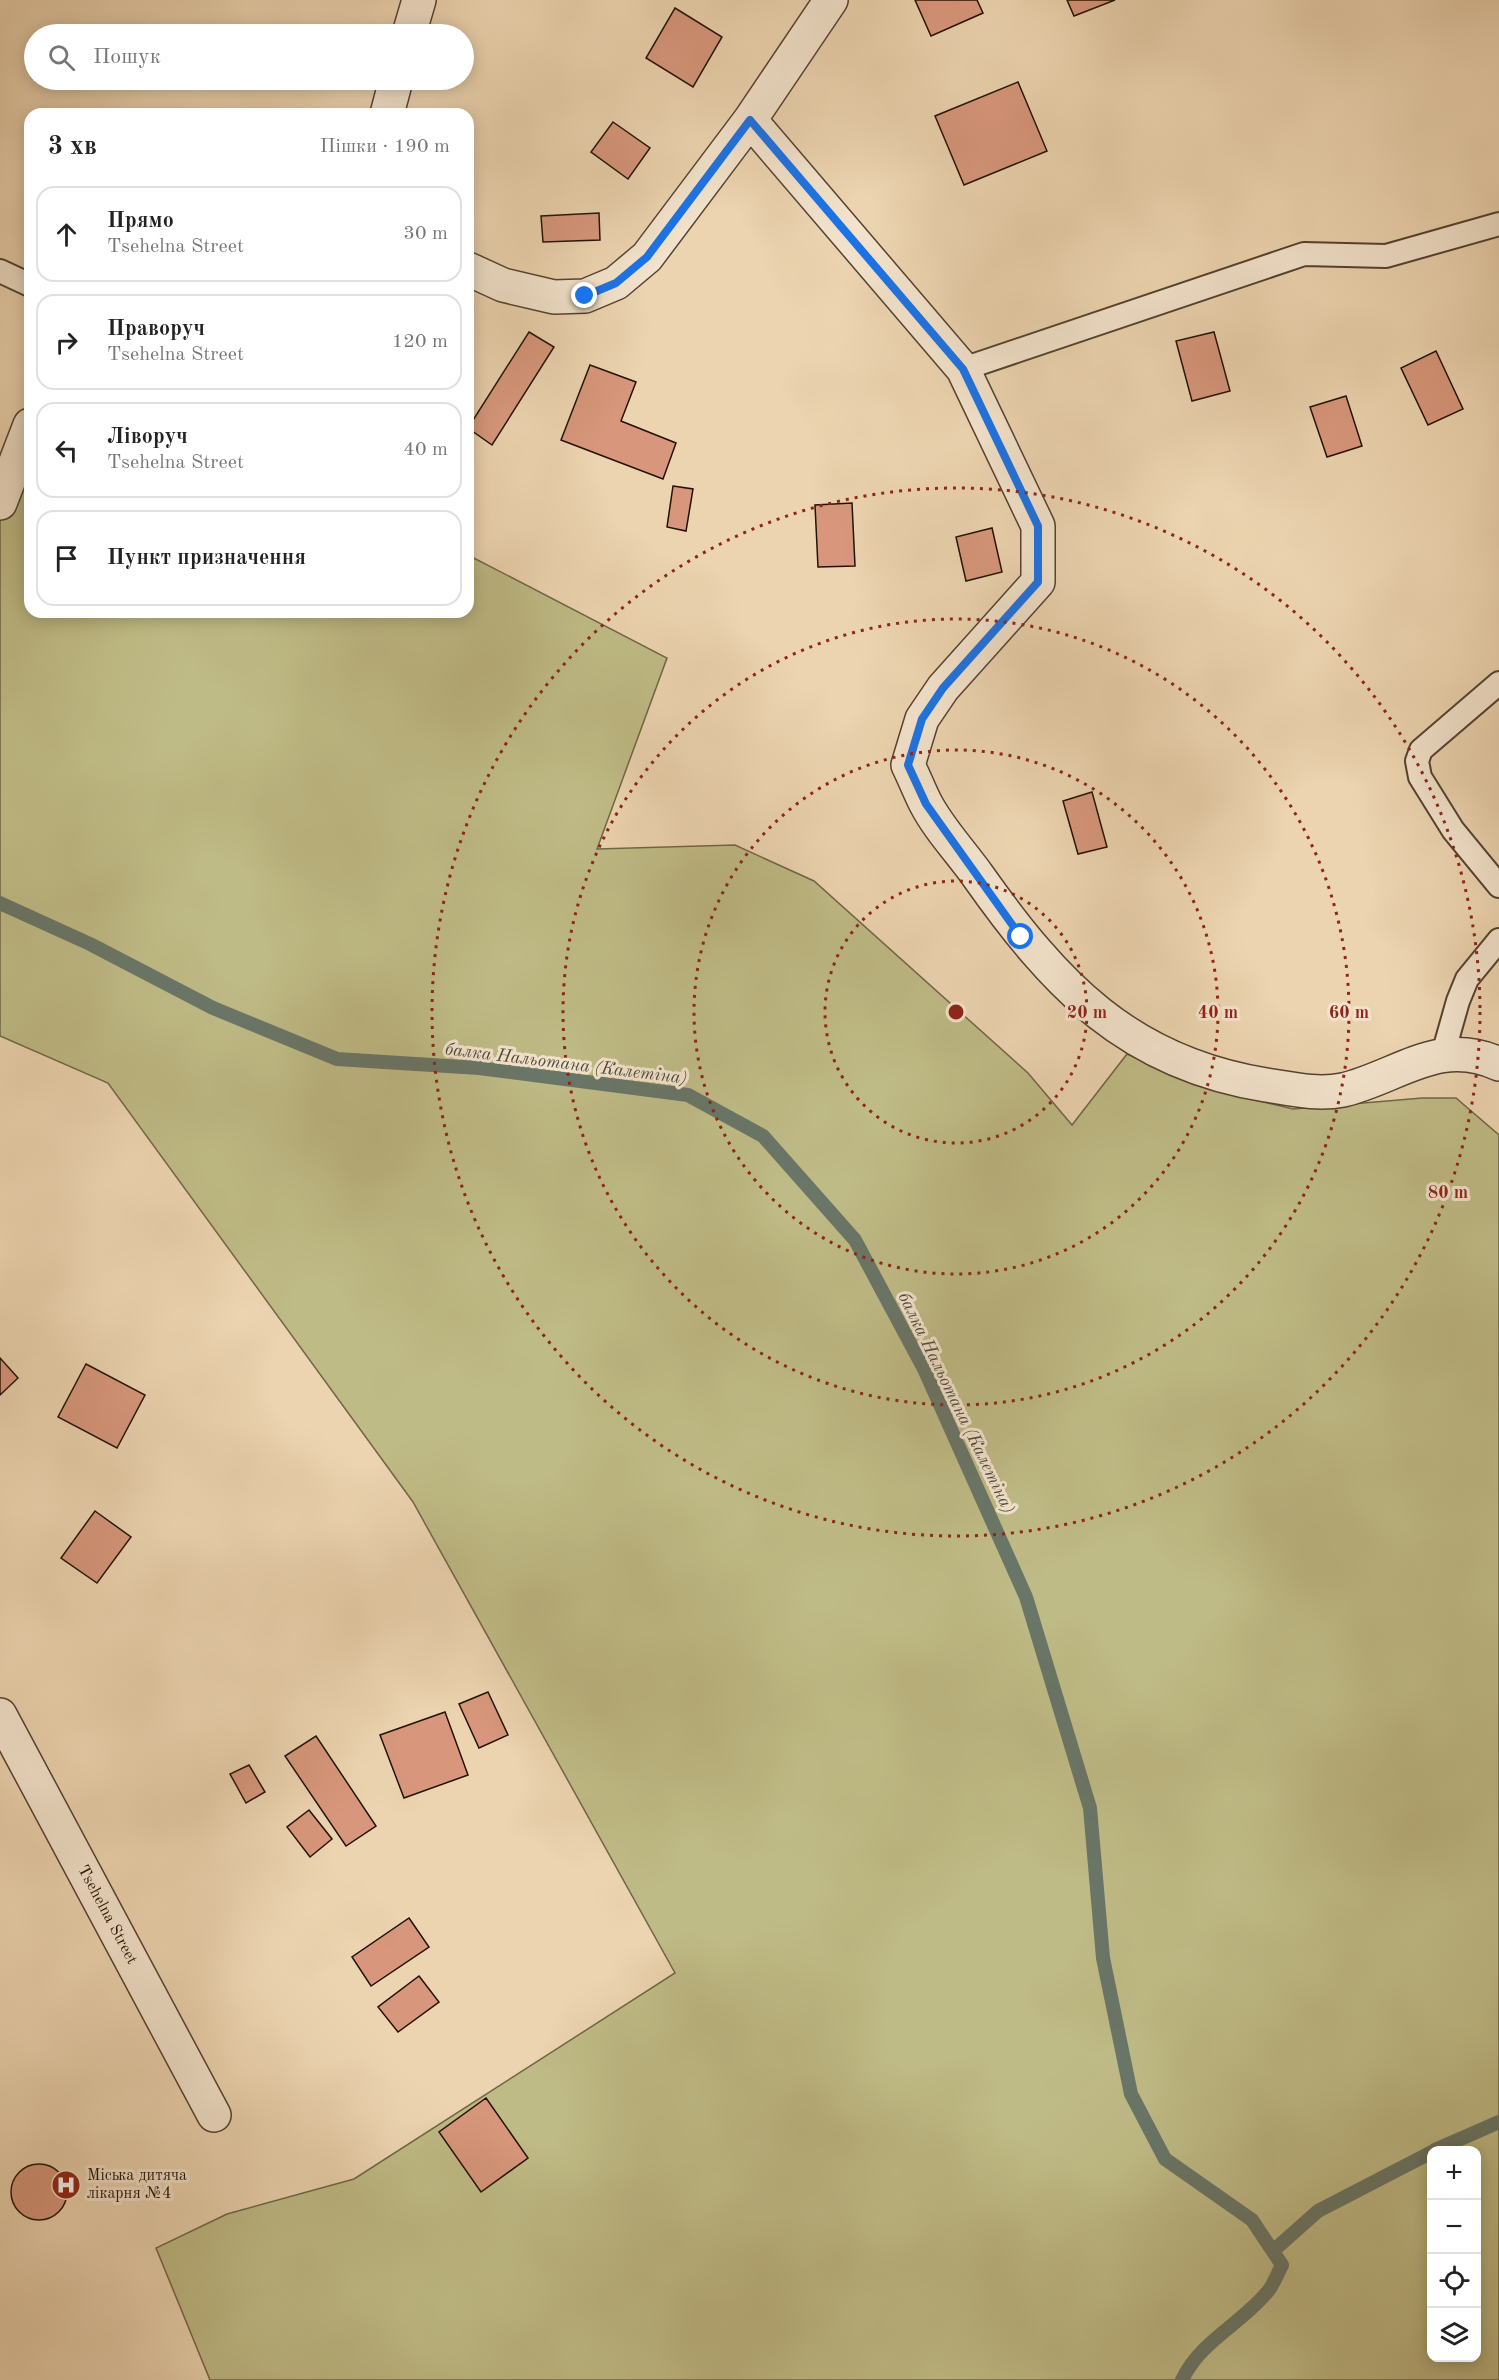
<!DOCTYPE html>
<html lang="uk">
<head>
<meta charset="utf-8">
<style>
  body { margin:0; font-family:"Old Standard TT",serif; background:#f6f6f6; color:#222 }
  .controls { position:absolute; right:18px; bottom:18px; display:grid; overflow:hidden; border-radius:12px; box-shadow:0 3px 15px #0003 }
  .controls button { width:54px; height:54px; display:grid; place-items:center; padding:0; border:0; border-bottom:2px solid #e0e0e0; background:#fff; color:#222; font:30px sans-serif }
  .stop { position:absolute; width:18px; height:18px; margin:-14px; border:4px solid #1a73e8; border-radius:50%; background:#fff }
  .stop.end { background:#1a73e8; border-color:#fff; box-shadow:0 2px 6px #0008 }
  .list { margin:0; padding:0; list-style:none }
  h2 { display:flex; justify-content:space-between; align-items:center; height:78px; margin:0; padding:0 24px; font-size:26px }
  h2 small { font-size:20px; font-weight:400; color:#767676 }
  .list li { display:grid; grid-template-columns:39px 1fr auto; gap:18px; align-items:center; box-sizing:border-box; height:96px; margin:0 12px 12px; padding:0 12px; border:2px solid #e0e0e0; border-radius:18px }
  .list b { display:block; font-size:22px; white-space:nowrap }
  .list p { margin:0; font-size:20px; white-space:nowrap; color:#767676 }
  .list em { font-size:20px; font-style:normal; color:#767676 }
  .icon { flex:none; width:33px; height:33px; fill:none; stroke:currentColor; stroke-width:2; stroke-linecap:round; stroke-linejoin:round }
  .map { position:relative; flex:none; width:1499px; height:2380px; overflow:hidden }
  .search { position:absolute; background:#fff; box-shadow:0 3px 15px #0003; left:24px; top:24px; width:450px; height:66px; display:flex; align-items:center; gap:15px; box-sizing:border-box; padding:0 21px; border-radius:33px; color:#767676; font-size:22px }
  .panel { position:absolute; background:#fff; box-shadow:0 3px 15px #0003; left:24px; top:108px; width:450px; height:510px; border-radius:18px }
  .map>svg:first-child { display:block }
  .green { fill:#bfbb86; stroke:#706645; stroke-width:1.5; fill-rule:evenodd }
  .lines { fill:none; stroke-linecap:round; stroke-linejoin:round }
  .stream { stroke:#697668; stroke-width:14 }
  .building { fill:#d8977c; stroke:#221204; stroke-width:1.5 }
  .lane-casing { stroke:#54422f; stroke-width:26 }
  .street-casing { stroke:#54422f; stroke-width:36 }
  .lane { stroke:#f3e3cc; stroke-width:22 }
  .street { stroke:#f3e3cc; stroke-width:33 }
  .route { stroke:#1a73e8; stroke-width:8 }
  .ring { fill:none; stroke:#8f2418; stroke-width:3; stroke-dasharray:3 6 }
  .labels { text-anchor:middle; dominant-baseline:central; stroke-width:6; stroke-linejoin:round; paint-order:stroke }
  .street-label { font-size:16px; fill:#221204; stroke:#f3e3cc }
  .poi-label { font-size:16px; fill:#221204; stroke:#f3e3cc; text-anchor:start }
  .water-label { font-size:18px; font-style:italic; fill:#4c4c3e; stroke:#f3e3cc }
  .centre { fill:#8f2418; stroke:#f3e3cc; stroke-width:3 }
  .ring-label { font-size:18px; text-anchor:middle; font-weight:bold; fill:#8f2418; stroke:#f3e3cc; stroke-width:6; stroke-linejoin:round; paint-order:stroke }
</style>
</head>
<body>
<div class="map">
<svg width="1499" height="2380" viewBox="0 0 1499 2380">
  <rect width="100%" height="100%" fill="#ecd4b0"/>
  <filter id="stains"><feTurbulence type="fractalNoise" baseFrequency=".00333" numOctaves="4"/><feColorMatrix values="0 0 0 0 .2 0 0 0 0 .09 0 0 0 0 .02 0 0 0 .5 -.17"/></filter>
  <radialGradient id="worn" r=".72"><stop offset=".6" stop-color="#630" stop-opacity="0"/><stop offset="1" stop-color="#630" stop-opacity=".3"/></radialGradient>
  <path class="green" d="M30 425V612H468V555L667 658 597 849 735 845 814 881 1028 1073 1072 1125 1127 1054 1208 1089 1293 1109 1422 1098H1456L1499 1135V2380H210L156 2248 227 2214 354 2179 675 1973 413 1502 108 1083 0 1036V503ZM1432 2150H1476V2358H1432Z"/>
  <g class="lines">
    <path class="stream" d="M0 903 90 944 213 1008 337 1059 479 1068 688 1095 763 1136 855 1240 924 1369 1026 1597 1090 1808 1103 1958 1131 2094 1165 2159 1252 2220 1282 2265C1278 2273 1274 2283 1269 2290 1242 2324 1201 2340 1182 2380
      M1435 2150 1499 2122
      M1273 2251 1318 2211 1432 2152"/>
  </g>
  <path class="building" d="M915 0H977L983 13 931 36Z
    M1067 0H1115L1074 16Z
    M675 8 722 37 693 87 646 58Z
    M1018 82 1047 151 964 185 935 116Z
    M613 122 650 148 628 179 591 152Z
    M599 213 600 240 543 242 541 216Z
    M529 332 554 347 492 445 468 428Z
    M1214 332 1230 391 1192 401 1176 341Z
    M1436 351 1463 409 1428 425 1401 368Z
    M590 365 636 382 621 421 676 443 663 479 561 440Z
    M1346 396 1362 446 1327 457 1310 407Z
    M673 486 693 489 686 531 667 527Z
    M852 503 855 566 818 567 815 505Z
    M992 528 1002 572 966 581 956 537Z
    M1092 792 1107 847 1078 854 1063 801Z
    M0 1358 18 1378 0 1395Z
    M86 1364 145 1395 117 1448 58 1417Z
    M95 1511 131 1537 97 1583 61 1558Z
    M488 1692 508 1735 479 1748 459 1704Z
    M445 1712 468 1775 404 1798 380 1735Z
    M316 1736 376 1826 346 1846 285 1756Z
    M249 1765 265 1792 246 1803 230 1774Z
    M309 1810 332 1839 310 1857 287 1827Z
    M409 1918 429 1947 371 1986 352 1957Z
    M419 1976 439 2002 398 2032 378 2007Z
    M486 2098 528 2158 481 2192 439 2132Z
    M11 2192a28 28 0 1 1 56 0a28 28 0 1 1-56 0Z"/>
  <g class="lines">
    <g class="lane-casing">
      <path id="lane" d="M0 271 30 285
        M963 369 1304 254 1386 256 1499 224
        M1499 683 1421 750 1417 761 1420 777 1453 830 1499 886
        M1443 1054 1458 1001 1467 979 1499 940"/>
    </g>
    <g class="street-casing">
      <path id="street" d="M409 34 419 0
        M387 114 396 80
        M750 120 963 369 1038 526V582L943 688 922 719 908 765C914 777 919 790 925 802 938 828 961 852 978 876 1055 985 1128 1063 1266 1085 1292 1089 1317 1095 1343 1090 1398 1077 1439 1036 1499 1064
        M468 269 503 285 554 297 585 296 616 283 647 257 750 120 831 0
        M0 503 30 425
        M0 1715 214 2115"/>
    </g>
    <use href="#lane" class="lane"/>
    <use href="#street" class="street"/>
  </g>
  <g class="lines">
    <path class="route" d="M585 296 616 283 647 257 750 120 963 369 1038 526V582L943 688 922 719 908 765 926 804 1021 937"/>
  </g>
  <g class="ring">
    <circle cx="956" cy="1012" r="131"/>
    <circle cx="956" cy="1012" r="262"/>
    <circle cx="956" cy="1012" r="393"/>
    <circle cx="956" cy="1012" r="524"/>
  </g>
  <defs>
    <g id="hospital-disc" transform="scale(1.5)"><circle r="9.5" fill="#8f2418" stroke="#f3e3cc"/><path d="M-5-5h3v3.5h4V-5h3V5h-3V1.5h-4V5h-3Z" fill="#fff"/></g>
  </defs>
  <g fill-rule="evenodd">
    <use href="#hospital-disc" x="66" y="2185"/>
  </g>
  <g class="labels">
    <g class="street-label">
      <text transform="translate(107 1915) rotate(62)">Tsehelna Street</text>
    </g>
    <g class="poi-label">
      <text x="87" y="2176">Міська дитяча<tspan x="87" dy="18">лікарня №4</tspan></text>
    </g>
    <g class="water-label">
      <text transform="translate(566 1064) rotate(7)">балка Нальотана (Калетіна)</text>
      <text transform="translate(956 1403) rotate(64)">балка Нальотана (Калетіна)</text>
    </g>
  </g>
  <circle cx="956" cy="1012" r="9" class="centre"/>
  <g class="ring-label">
    <text x="1087" y="1018">20 m</text>
    <text x="1218" y="1018">40 m</text>
    <text x="1349" y="1018">60 m</text>
    <text x="1448" y="1198">80 m</text>
  </g>
  <rect width="100%" height="100%" filter="url(#stains)"/>
  <rect width="100%" height="100%" fill="url(#worn)"/>
</svg>
<div class="controls">
<button>+</button>
<button>−</button>
<button><svg class="icon" aria-label="locate" viewBox="0 0 24 24"><circle cx="12" cy="12" r="6"/><path d="M12 2v4M12 18v4M2 12h4M18 12h4"/></svg></button>
<button><svg class="icon" aria-label="layers" viewBox="0 0 24 24"><path d="M12 4l9 5-9 5-9-5zM3 14l9 5 9-5"/></svg></button>
</div>
<div class="stop" style="left:1021px;top:937px"></div>
<div class="stop end" style="left:585px;top:296px"></div>
<div class="search"><svg class="icon" aria-label="search" viewBox="0 0 24 24"><circle cx="10" cy="10" r="6"/><path d="M15 15l6 6"/></svg>Пошук</div>
<section class="panel">
<h2>3 хв<small>Пішки · 190 m</small></h2>
<ul class="list">
<li><svg class="icon" aria-label="ahead" viewBox="0 0 24 24"><path d="M12 20V5M6 11l6-6 6 6"/></svg><div><b>Прямо</b><p>Tsehelna Street</p></div><em>30 m</em></li>
<li><svg class="icon" aria-label="right" viewBox="0 0 24 24"><path d="M7 20v-9h11M14 6l5 5-5 5"/></svg><div><b>Праворуч</b><p>Tsehelna Street</p></div><em>120 m</em></li>
<li><svg class="icon" aria-label="left" viewBox="0 0 24 24"><path d="M17 20v-9H6M10 6l-5 5 5 5"/></svg><div><b>Ліворуч</b><p>Tsehelna Street</p></div><em>40 m</em></li>
<li><svg class="icon" aria-label="arrive" viewBox="0 0 24 24"><path d="M6 21V4h12l-3 4 3 4H6"/></svg><div><b>Пункт призначення</b></div></li>
</ul>
</section>
</div>
</body>
</html>
